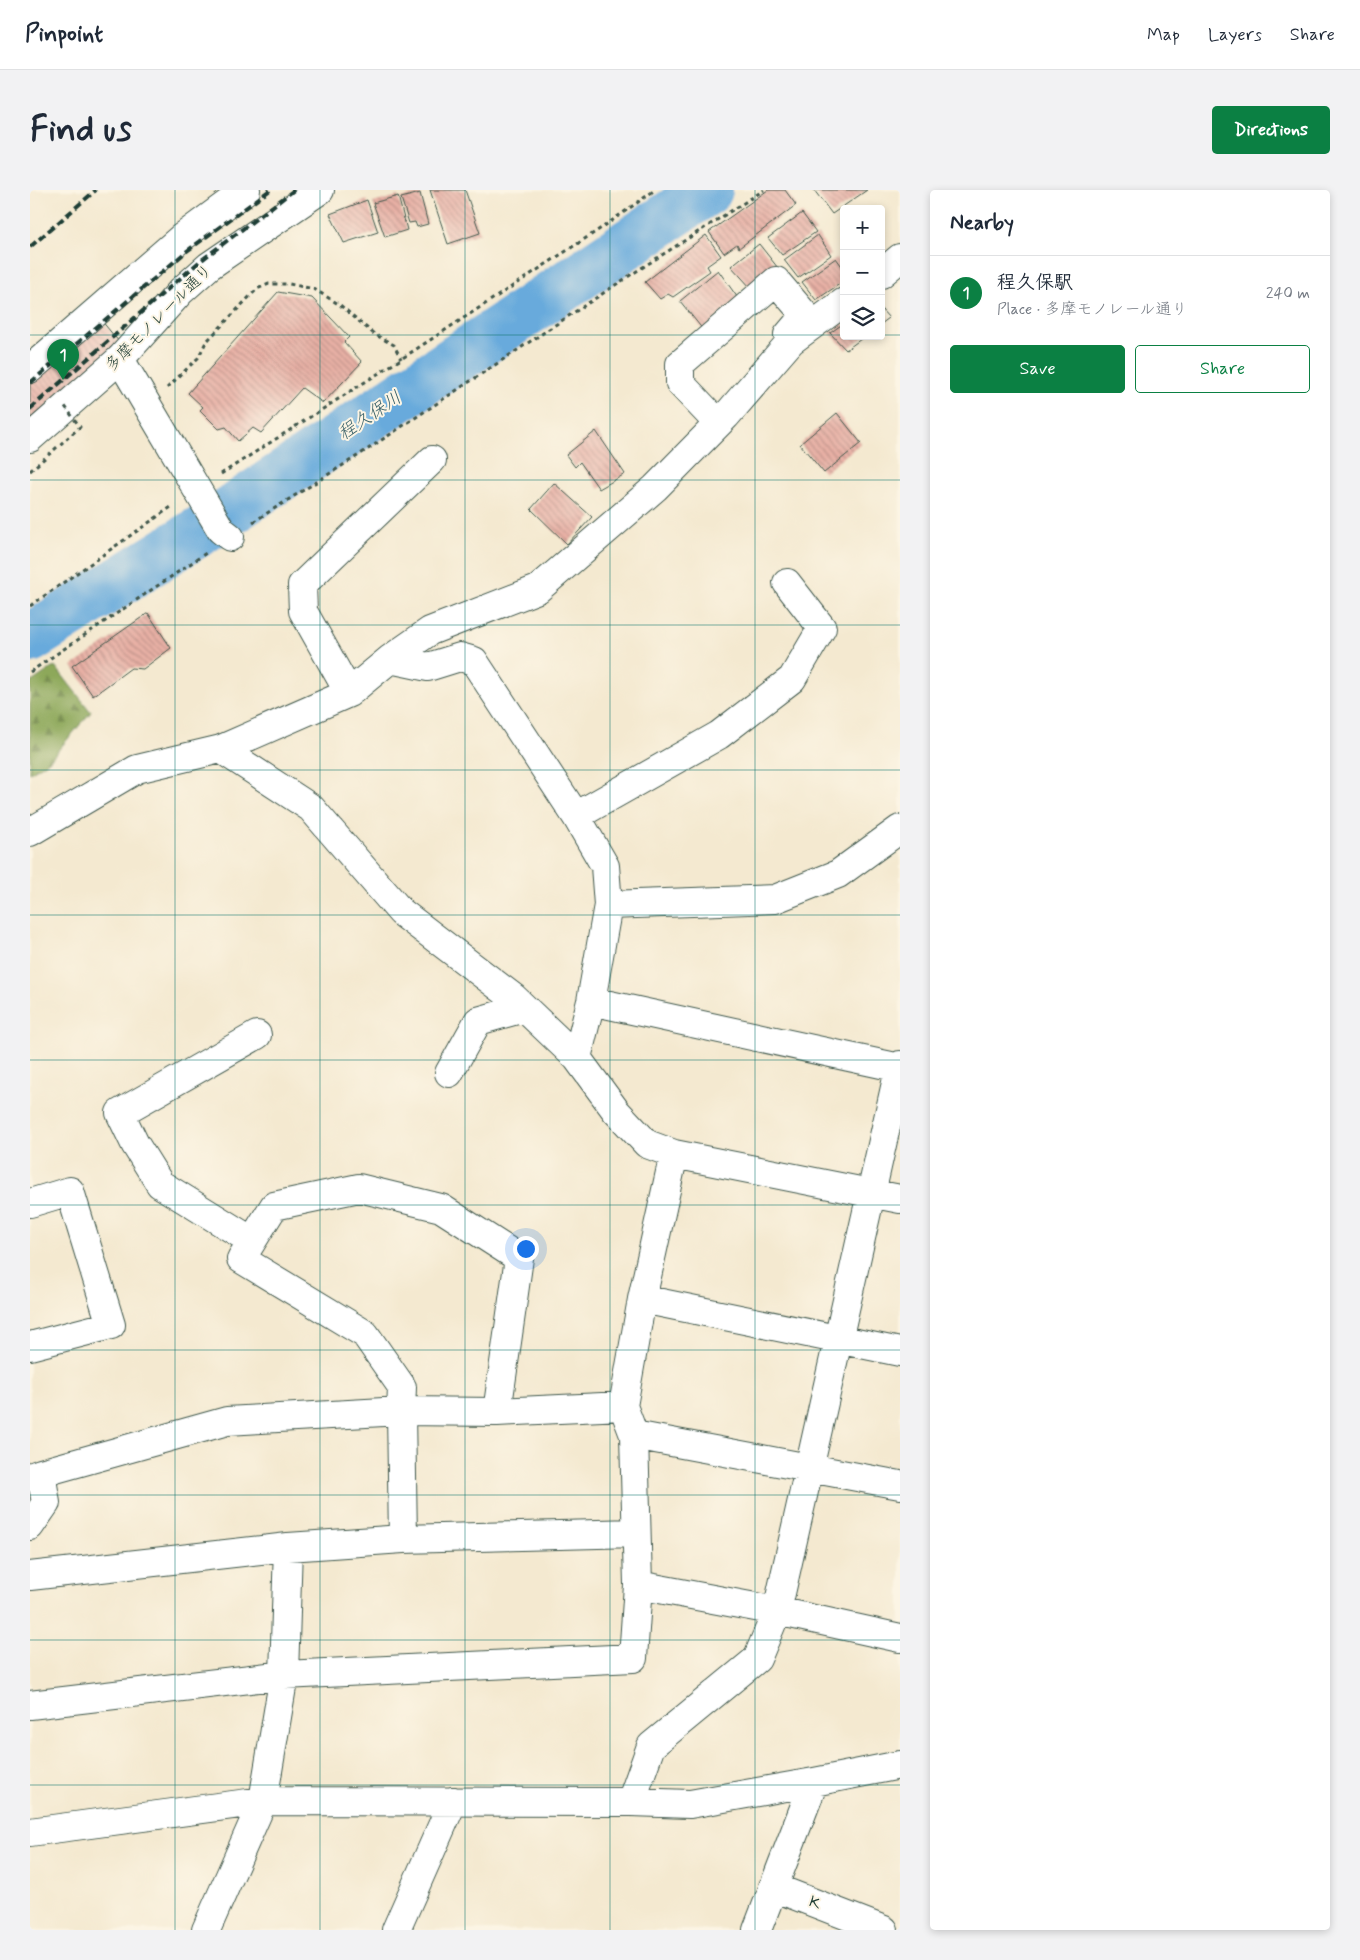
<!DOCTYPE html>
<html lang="en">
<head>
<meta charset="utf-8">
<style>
  body { margin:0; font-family:Mynerve,"Klee One",sans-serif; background:#f2f2f3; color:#1f2937 }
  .controls { position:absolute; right:15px; top:15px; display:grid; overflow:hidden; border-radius:5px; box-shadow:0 2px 8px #0003 }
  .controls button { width:45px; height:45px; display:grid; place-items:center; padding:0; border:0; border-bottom:1px solid #e0e1e3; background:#fff; color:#1f2937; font:25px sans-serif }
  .you { position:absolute; left:495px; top:1058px; width:18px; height:18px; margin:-12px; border:4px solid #fff; border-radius:50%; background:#1a73e8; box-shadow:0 0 0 8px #1a73e833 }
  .badge { display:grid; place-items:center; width:32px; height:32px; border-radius:50%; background:#0b8043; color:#fff; font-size:16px; font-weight:700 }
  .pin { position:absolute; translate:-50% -41px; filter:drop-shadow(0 1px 2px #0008) }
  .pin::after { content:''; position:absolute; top:26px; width:18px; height:15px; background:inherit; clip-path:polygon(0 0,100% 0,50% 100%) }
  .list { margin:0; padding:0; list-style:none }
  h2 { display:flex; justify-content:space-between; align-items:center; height:65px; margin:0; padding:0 20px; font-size:21px }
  h2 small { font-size:16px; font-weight:400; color:#747a83 }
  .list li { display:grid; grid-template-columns:32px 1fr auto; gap:15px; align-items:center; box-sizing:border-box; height:75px; padding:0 20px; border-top:1px solid #e0e1e3 }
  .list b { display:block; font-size:19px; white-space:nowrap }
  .list p { margin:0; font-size:16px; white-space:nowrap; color:#747a83 }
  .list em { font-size:16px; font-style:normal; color:#747a83 }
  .actions { display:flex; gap:10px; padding:15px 20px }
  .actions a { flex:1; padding:11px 0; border:1px solid #0b8043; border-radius:5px; text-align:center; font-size:18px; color:#0b8043 }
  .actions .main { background:#0b8043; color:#fff }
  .icon { flex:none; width:28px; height:28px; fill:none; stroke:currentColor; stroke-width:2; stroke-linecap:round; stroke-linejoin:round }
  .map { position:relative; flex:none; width:870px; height:1740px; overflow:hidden; border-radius:5px }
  header { display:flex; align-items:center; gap:30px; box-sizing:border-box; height:70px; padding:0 25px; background:#fff; border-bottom:1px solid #e0e1e3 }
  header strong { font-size:24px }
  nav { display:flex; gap:28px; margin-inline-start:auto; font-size:18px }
  .intro { display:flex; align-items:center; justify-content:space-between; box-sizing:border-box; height:120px; padding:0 30px }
  h1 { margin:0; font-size:35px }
  .button { padding:12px 22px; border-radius:5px; background:#0b8043; color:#fff; font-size:18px; font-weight:700 }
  main { display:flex; gap:30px; padding:0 30px }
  aside { flex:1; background:#fff; border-radius:5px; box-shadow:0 2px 8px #0003 }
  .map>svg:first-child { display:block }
  .forest { fill:url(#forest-firs); stroke:#567247 }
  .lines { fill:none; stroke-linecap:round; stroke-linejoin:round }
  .river { stroke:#68aadc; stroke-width:50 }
  .building { fill:url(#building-back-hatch) }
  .minor-casing { stroke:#3f574b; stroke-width:30 }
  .major-casing { stroke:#3f574b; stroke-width:30 }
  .path { stroke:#3f574b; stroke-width:3; stroke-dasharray:4 4; stroke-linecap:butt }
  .minor { stroke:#fff; stroke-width:28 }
  .major { stroke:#fff; stroke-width:28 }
  .rail { stroke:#1f3d34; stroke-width:4; stroke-dasharray:8 4; stroke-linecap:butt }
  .path-bridge { stroke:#3f574b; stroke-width:3; stroke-dasharray:4 4; stroke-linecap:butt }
  .grid { fill:none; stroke:#0f766e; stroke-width:1; stroke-opacity:0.55 }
  .labels { text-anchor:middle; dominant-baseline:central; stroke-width:4; stroke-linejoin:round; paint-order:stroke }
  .street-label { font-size:16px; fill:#1f3d34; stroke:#fcf5e5 }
  .water-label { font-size:18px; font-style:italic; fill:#355e66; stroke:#fcf5e5 }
</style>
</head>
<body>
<header>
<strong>Pinpoint</strong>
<nav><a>Map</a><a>Layers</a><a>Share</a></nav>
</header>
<div class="intro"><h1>Find us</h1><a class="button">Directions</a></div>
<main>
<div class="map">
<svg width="870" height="1740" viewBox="0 0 870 1740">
  <defs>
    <pattern id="forest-firs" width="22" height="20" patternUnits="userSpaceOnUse" patternTransform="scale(1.25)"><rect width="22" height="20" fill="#8da85a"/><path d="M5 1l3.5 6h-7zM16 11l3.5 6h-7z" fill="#738a4b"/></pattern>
    <pattern id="building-back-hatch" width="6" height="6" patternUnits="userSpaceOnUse" patternTransform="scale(1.25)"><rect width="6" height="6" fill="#e8b0a5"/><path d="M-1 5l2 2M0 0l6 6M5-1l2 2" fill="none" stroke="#bb9087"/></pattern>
  </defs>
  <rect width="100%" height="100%" fill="#fcf5e5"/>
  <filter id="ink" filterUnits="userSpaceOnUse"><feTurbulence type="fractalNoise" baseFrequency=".02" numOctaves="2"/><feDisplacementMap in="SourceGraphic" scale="10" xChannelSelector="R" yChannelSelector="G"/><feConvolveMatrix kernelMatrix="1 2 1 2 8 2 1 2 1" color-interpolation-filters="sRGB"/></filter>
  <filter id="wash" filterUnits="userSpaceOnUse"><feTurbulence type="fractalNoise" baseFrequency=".0096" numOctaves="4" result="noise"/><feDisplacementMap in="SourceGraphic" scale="20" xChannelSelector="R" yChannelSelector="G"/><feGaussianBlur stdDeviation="1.12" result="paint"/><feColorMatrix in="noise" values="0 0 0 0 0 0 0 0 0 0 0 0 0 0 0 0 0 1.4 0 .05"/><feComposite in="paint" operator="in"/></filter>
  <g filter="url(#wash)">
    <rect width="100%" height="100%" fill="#f4e9d0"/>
    <path class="forest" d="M25 476 61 522 19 571 0 583V493Z"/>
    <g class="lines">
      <path class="river" d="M0 448 173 339 678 0"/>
    </g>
    <g id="blocks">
      <path class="building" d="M400 0H435L450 43 418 54Z
        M738 0H755L766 15 709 58 707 54 694 63 679 42Z
        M784 0H837L802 24Z
        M390 3 398 34 387 37 385 32 379 33 371 8Z
        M368 6 377 40 355 47 343 13Z
        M337 10 348 42 314 53 300 24Z
        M772 23 786 42 752 65 738 48Z
        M676 45 691 66 677 76 680 81 643 107 638 104 630 109 615 92Z
        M788 45 801 65 768 88 754 70Z
        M729 54 748 78 721 98 701 76Z
        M806 68 814 79V91L786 110 772 92Z
        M688 80 710 111 674 141 650 111Z
        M248 102 282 108 319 147 314 152 332 172 293 213 272 198 231 243 223 238 208 251 196 237 189 239 170 220 173 217 158 203Z
        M57 113 99 164 0 243V161Z
        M851 119 859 128 851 134Z
        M814 133V146H835L816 160 800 143Z
        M807 223 831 253 794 283 770 254Z
        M566 241 595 284 569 299 550 272 545 277 536 265Z
        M524 293 562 327 537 354 501 319Z
        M118 423 141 458 113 479 101 478 63 506 42 476Z"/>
    </g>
  </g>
  <g filter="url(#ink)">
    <use href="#blocks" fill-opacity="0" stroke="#3f574b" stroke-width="1"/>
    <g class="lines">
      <g class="minor-casing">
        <path id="minor" d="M851 84 870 68
          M90 169 191 340 200 347
          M688 233 650 193V174L746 91 775 125 758 145 759 148
          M360 469 398 477 430 467 444 471 546 626 575 676 578 715 745 709 808 684 870 639
          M319 503 273 421 272 395 402 270
          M191 559 281 618 371 722 484 808 547 868
          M546 626 689 545 762 489 792 438 757 393
          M0 642 107 579 191 559 319 503 360 469 400 441 508 399 625 298 696 226 761 151 814 112
          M578 715 561 811 547 868 586 921 617 954 644 964 870 1009
          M561 811 870 878
          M419 883 448 831 494 818
          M0 1013 40 1001 81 1135 0 1156
          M222 1051 130 994 105 954 90 923 227 845
          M612 1109 870 1162
          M604 1245 870 1295
          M11 1283 197 1231 371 1221 467 1222 593 1216
          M0 1287 11 1283 16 1313 0 1336
          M373 1349 371 1221 372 1197 335 1144 211 1069 244 1016 329 998 411 1018 489 1068 467 1222
          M0 1386 258 1357 373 1349 606 1343
          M608 1395 747 1421 870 1448
          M0 1515 254 1485 603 1468 608 1395 604 1245 593 1216 612 1109 644 964
          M601 1612 621 1556 727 1469 747 1421 870 875
          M0 1642 233 1611 601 1612 660 1614 784 1592 870 1575
          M743 1697 854 1740
          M176 1740 233 1611 254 1485 258 1357
          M366 1740 423 1611
          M727 1740 784 1592"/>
      </g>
      <g class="major-casing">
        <path id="major" d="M0 179 151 48 216 0
          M0 248 90 169 151 101 179 76 290 0"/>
      </g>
      <path class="path" d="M137 198 168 168 176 152 227 99 239 94H259L284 99 310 115 344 144 364 155 371 169
        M191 284 371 169 573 37 625 0
        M223 332 329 265 599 86 734 0
        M0 416 144 315
        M0 482 176 363"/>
      <use href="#minor" class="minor"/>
      <use href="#major" class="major"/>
      <path class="rail" d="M0 57 66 0
        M0 193 157 61 240 0
        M0 219 169 72 264 0"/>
      <path class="path-bridge" d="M0 281 50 237 34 215"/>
    </g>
  </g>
  <path class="grid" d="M145 0V1740M290 0V1740M435 0V1740M580 0V1740M725 0V1740M0 145H814M851 145H870M0 290H870M0 435H870M0 580H870M0 725H870M0 870H870M0 1015H870M0 1160H870M0 1305H870M0 1450H870M0 1595H870"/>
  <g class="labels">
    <g class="street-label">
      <text transform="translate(129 128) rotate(-45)">多摩モノレール通り</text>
      <text transform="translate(785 1713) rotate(21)">K</text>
    </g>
    <g class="water-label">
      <text transform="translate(340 226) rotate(-34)">程久保川</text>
    </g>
  </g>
</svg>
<div class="controls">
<button>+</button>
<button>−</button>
<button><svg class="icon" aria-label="layers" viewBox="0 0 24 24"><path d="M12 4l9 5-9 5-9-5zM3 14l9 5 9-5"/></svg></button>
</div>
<div class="you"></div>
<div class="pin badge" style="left:33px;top:190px">1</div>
</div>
<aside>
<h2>Nearby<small></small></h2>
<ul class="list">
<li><span class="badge">1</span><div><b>程久保駅</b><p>Place · 多摩モノレール通り</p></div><em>240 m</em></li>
</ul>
<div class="actions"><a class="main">Save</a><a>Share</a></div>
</aside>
</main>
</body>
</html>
